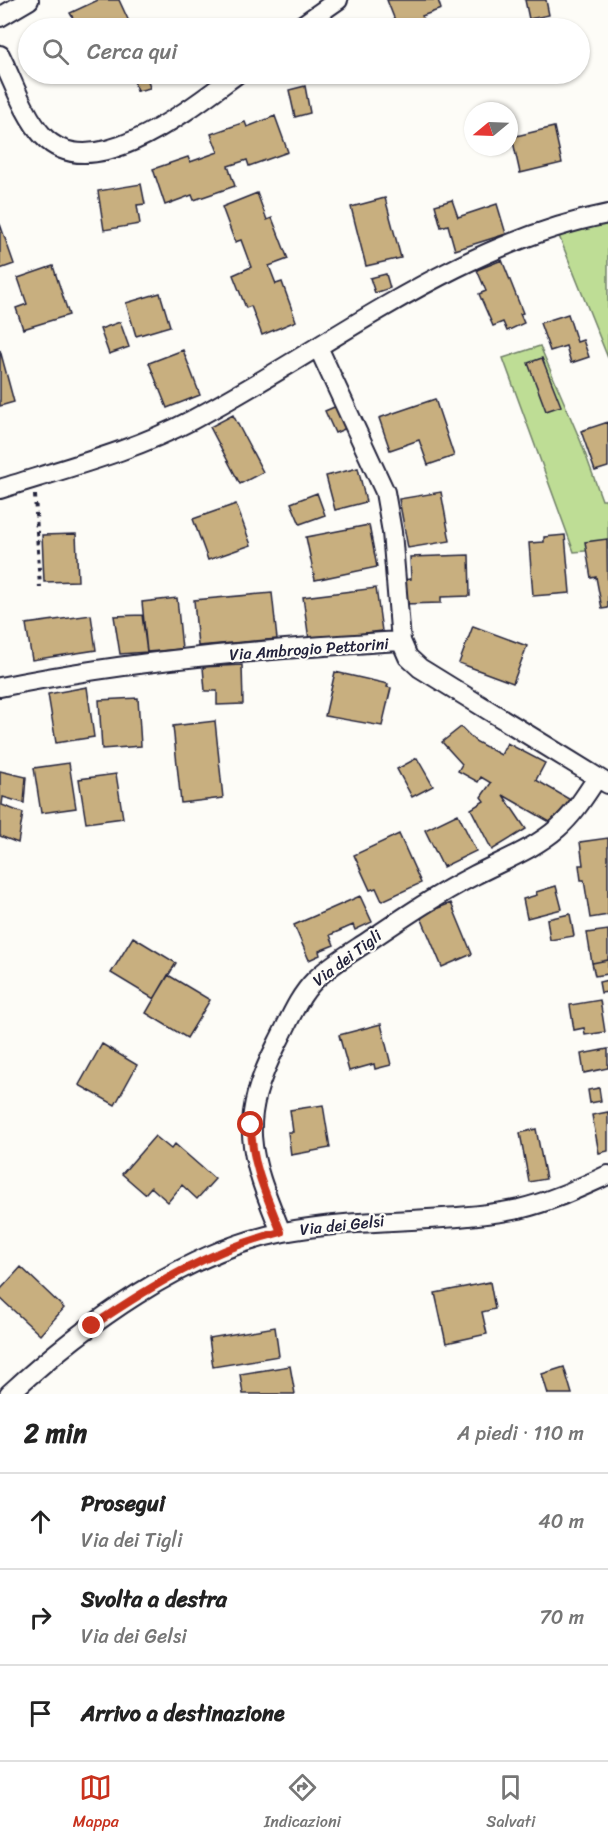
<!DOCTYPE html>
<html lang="it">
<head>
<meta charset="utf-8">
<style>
  body { margin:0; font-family:Sriracha,sans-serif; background:#f2f2f2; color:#222 }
  .compass { position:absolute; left:464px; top:102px; width:54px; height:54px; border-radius:50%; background:#fff; box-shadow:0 2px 4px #0004; rotate:251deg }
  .stop { position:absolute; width:18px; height:18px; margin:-14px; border:4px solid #c8321e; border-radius:50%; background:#fff }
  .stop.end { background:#c8321e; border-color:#fff; box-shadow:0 2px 6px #0008 }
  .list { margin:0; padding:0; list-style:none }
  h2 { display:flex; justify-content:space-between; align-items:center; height:78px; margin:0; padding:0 24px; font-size:26px }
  h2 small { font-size:20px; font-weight:400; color:#767676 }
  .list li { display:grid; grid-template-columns:39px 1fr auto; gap:18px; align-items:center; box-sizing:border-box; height:96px; padding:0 24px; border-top:2px solid #e0e0e0 }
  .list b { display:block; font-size:22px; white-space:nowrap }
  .list p { margin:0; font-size:20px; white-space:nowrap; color:#767676 }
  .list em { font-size:20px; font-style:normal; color:#767676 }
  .icon { flex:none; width:33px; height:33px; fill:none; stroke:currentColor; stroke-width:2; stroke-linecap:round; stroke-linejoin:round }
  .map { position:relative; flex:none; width:608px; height:1394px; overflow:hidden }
  .search { position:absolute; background:#fff; box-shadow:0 2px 4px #0004; left:18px; right:18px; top:18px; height:66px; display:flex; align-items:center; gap:15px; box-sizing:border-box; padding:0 21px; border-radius:33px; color:#767676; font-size:22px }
  .sheet { height:366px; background:#fff }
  nav { display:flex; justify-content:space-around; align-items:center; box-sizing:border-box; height:84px; border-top:2px solid #e0e0e0; background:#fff; font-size:16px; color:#767676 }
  nav a { display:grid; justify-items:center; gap:3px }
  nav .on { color:#c8321e }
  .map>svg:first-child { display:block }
  .green { fill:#bedd95; stroke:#708068; stroke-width:1.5 }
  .building { fill:#c8af7f; stroke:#22223b; stroke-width:1.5 }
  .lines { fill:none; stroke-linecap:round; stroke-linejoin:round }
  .minor-casing { stroke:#22223b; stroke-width:22 }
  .path { stroke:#22223b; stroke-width:4; stroke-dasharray:4.5 4.5; stroke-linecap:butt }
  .minor { stroke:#fdfcf7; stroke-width:18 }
  .route { stroke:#c8321e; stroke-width:8 }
  .labels { text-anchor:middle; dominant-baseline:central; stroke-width:4.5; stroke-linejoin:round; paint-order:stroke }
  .street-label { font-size:16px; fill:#22223b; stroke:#fdfcf7 }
</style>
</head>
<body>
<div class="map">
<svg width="608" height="1394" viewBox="0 0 608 1394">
  <rect width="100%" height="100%" fill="#fdfcf7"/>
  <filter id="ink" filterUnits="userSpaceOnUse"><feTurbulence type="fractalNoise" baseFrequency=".0167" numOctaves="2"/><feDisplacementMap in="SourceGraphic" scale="12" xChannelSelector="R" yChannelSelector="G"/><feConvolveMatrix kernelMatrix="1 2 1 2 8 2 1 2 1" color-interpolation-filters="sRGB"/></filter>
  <g filter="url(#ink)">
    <path class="green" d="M608 222V358L559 236Z
      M540 346 581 442 602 500H608V549L574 552 503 358Z"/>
    <path class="building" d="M98 0H119L132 28H49L73 18 70 13Z
      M387 0H438L441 9 422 16 427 28H398Z
      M525 0H546L549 15 529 19Z
      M48 74H72L53 82Z
      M132 74H146L150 88 137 91Z
      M305 86 310 113 295 117 289 90Z
      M275 116 288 152 249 166 247 160 228 166 235 186 194 200 192 195 165 205 153 169 188 157 190 162 218 152 211 134 245 122 247 127Z
      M554 127 562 163 520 173 512 137Z
      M141 184 145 204 137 205 140 224 104 230 98 191Z
      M257 193 267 220 272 218 288 259 269 266 276 284 282 282 296 321 262 335 251 306 246 308 233 275 251 267 241 240 235 242 222 207Z
      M385 198 401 258 366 266 351 207Z
      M452 200 458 217 497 204 506 234 455 250 448 225 441 227 435 205Z
      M0 224 14 264 0 269Z
      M502 260 523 313 520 314 524 323 507 331 503 322 493 326 479 294 486 291 477 270Z
      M53 266 69 315 23 329 16 308 27 304 18 278Z
      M386 274 390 288 375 293 370 278Z
      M160 293 170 326 136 336 126 303Z
      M568 314 577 342 583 340 589 357 571 363 566 346 550 351 540 323Z
      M120 322 129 347 109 354 100 329Z
      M0 350 14 402 0 406Z
      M183 350 200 395 167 408 149 363Z
      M542 358 561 406 546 411 528 363Z
      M435 399 454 456 428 465 419 440 390 450 379 418Z
      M339 405 349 427 335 433 325 411Z
      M233 415 263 472 240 484 210 427Z
      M608 422V467L595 471 581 431Z
      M358 468 366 502 335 510 326 476Z
      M441 492 450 541 408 548 399 499Z
      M317 493 325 515 300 524 291 503Z
      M236 504 251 545 208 560 193 519Z
      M369 525 377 567 315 580 306 537Z
      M76 534 78 581 44 582 42 535Z
      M565 535 570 593 533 596 529 543 544 542V537Z
      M607 539 608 608 602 609 596 577 591 578 585 542Z
      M469 555 470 596 441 597V603L403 604 402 580 411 579 410 557Z
      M376 588 382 631 309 640 303 597Z
      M272 593 277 639 198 646 194 600Z
      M177 598 182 649 147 652 142 602Z
      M91 615 96 650 32 660 26 624Z
      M142 615 147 652 120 654 114 616Z
      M473 626 527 646 513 683 459 663Z
      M242 665 243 704 217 705V691H205L203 667Z
      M335 672 388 684 387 687 391 688 382 726 325 716Z
      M87 687 94 737 56 743 48 694Z
      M138 698 141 746 102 749 99 700Z
      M215 721 223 798 181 803 173 726Z
      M461 727 475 741 501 755 507 743 545 763 536 780 574 802 555 825 503 795 526 829 492 850 471 809 484 801 481 797 491 783 481 777 478 782 458 771 462 764 442 742Z
      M417 758 433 786 412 797 397 769Z
      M69 763 76 808 41 813 34 768Z
      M0 771 26 777 24 803 3 797 2 805 23 813 18 843 0 836Z
      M116 774 123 818 86 823 79 779Z
      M458 814 476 851 443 867 425 830Z
      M399 834 421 883 382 901 376 888 370 890 354 855Z
      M608 838V915L590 918 584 880H581L579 865H583L580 842Z
      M556 886 562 909 527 918 523 899 537 895 536 892Z
      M360 896 372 922 355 930 353 925 330 935 334 945 319 951 320 955 309 960 294 925Z
      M451 903 472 954 442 967 420 915Z
      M570 914 574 936 550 940 547 919Z
      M608 930V960L592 963 587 933Z
      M133 937 176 963 154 999 111 973Z
      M608 960V974L595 976 592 963Z
      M168 975 210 1000 187 1038 146 1013Z
      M608 980V992L601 993 599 982Z
      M600 1000 605 1032 585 1035 584 1028 574 1030 570 1005Z
      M381 1024 391 1065 375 1069 374 1064 349 1071 339 1035Z
      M102 1044 137 1065 115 1105 79 1085Z
      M608 1049V1068L584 1073 581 1054Z
      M599 1088 601 1101 590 1103 588 1090Z
      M323 1105 330 1148 291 1155 288 1132H293L290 1110Z
      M608 1112V1151L599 1153 592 1115Z
      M536 1129 546 1179 529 1182 520 1133Z
      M155 1136 171 1149 175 1144 215 1179 197 1199 182 1185 168 1202 151 1187 145 1194 122 1174Z
      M21 1267 64 1308 40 1335 0 1298V1290Z
      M490 1282 495 1309 482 1312 487 1334 446 1343 435 1293Z
      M275 1327 279 1356 213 1367 209 1338Z
      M290 1366 295 1394H243L240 1374Z
      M564 1367 572 1394H548L542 1374Z"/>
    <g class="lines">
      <g class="minor-casing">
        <path id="minor" d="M0 17 29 0
          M298 28 338 0
          M0 55C13 81 24 115 43 136 93 189 196 104 237 74
          M318 347 385 492 392 532 401 641
          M0 489C65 468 131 452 192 420 328 349 454 244 608 214
          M0 687C132 660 267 649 401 641L408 657 420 668 608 784
          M281 1232C249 1153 237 1122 278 1042 289 1021 298 997 315 980 331 964 352 952 370 940 404 917 438 894 475 875 502 861 534 849 558 828 574 814 585 796 597 778
          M9 1394C83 1326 184 1251 284 1232 361 1217 442 1224 519 1209 550 1202 579 1188 608 1175"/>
      </g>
      <path class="path" d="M35 495 40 588"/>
      <use href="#minor" class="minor"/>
    </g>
  </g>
  <g class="lines" filter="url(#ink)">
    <path class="route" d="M92 1326C151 1286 211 1249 281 1232 267 1197 251 1163 251 1125"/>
  </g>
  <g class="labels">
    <g class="street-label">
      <text transform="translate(309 649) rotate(-4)">Via Ambrogio Pettorini</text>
      <text transform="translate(347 958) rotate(-37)">Via dei Tigli</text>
      <text transform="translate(342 1225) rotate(-6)">Via dei Gelsi</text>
    </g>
  </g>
</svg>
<svg class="compass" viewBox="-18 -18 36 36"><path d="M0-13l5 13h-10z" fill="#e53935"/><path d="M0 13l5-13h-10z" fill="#767676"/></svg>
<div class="stop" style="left:251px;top:1125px"></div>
<div class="stop end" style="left:92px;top:1326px"></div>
<div class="search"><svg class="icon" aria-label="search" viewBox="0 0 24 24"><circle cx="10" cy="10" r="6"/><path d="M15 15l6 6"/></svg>Cerca qui</div>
</div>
<section class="sheet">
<h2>2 min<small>A piedi · 110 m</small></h2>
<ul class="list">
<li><svg class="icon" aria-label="ahead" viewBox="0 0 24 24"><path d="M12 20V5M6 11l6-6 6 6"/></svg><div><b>Prosegui</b><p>Via dei Tigli</p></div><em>40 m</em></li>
<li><svg class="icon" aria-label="right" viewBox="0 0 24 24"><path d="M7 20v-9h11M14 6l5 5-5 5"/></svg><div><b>Svolta a destra</b><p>Via dei Gelsi</p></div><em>70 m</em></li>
<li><svg class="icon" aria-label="arrive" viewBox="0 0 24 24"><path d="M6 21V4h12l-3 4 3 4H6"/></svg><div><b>Arrivo a destinazione</b></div></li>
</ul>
</section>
<nav>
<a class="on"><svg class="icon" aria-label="map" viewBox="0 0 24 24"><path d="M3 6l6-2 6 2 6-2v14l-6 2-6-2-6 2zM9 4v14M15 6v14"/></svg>Mappa</a>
<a><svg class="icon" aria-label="directions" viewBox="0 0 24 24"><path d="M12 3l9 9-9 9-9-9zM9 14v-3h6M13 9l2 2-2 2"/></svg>Indicazioni</a>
<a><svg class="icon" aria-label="saved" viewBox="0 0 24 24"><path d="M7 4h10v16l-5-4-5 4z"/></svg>Salvati</a>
</nav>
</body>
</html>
